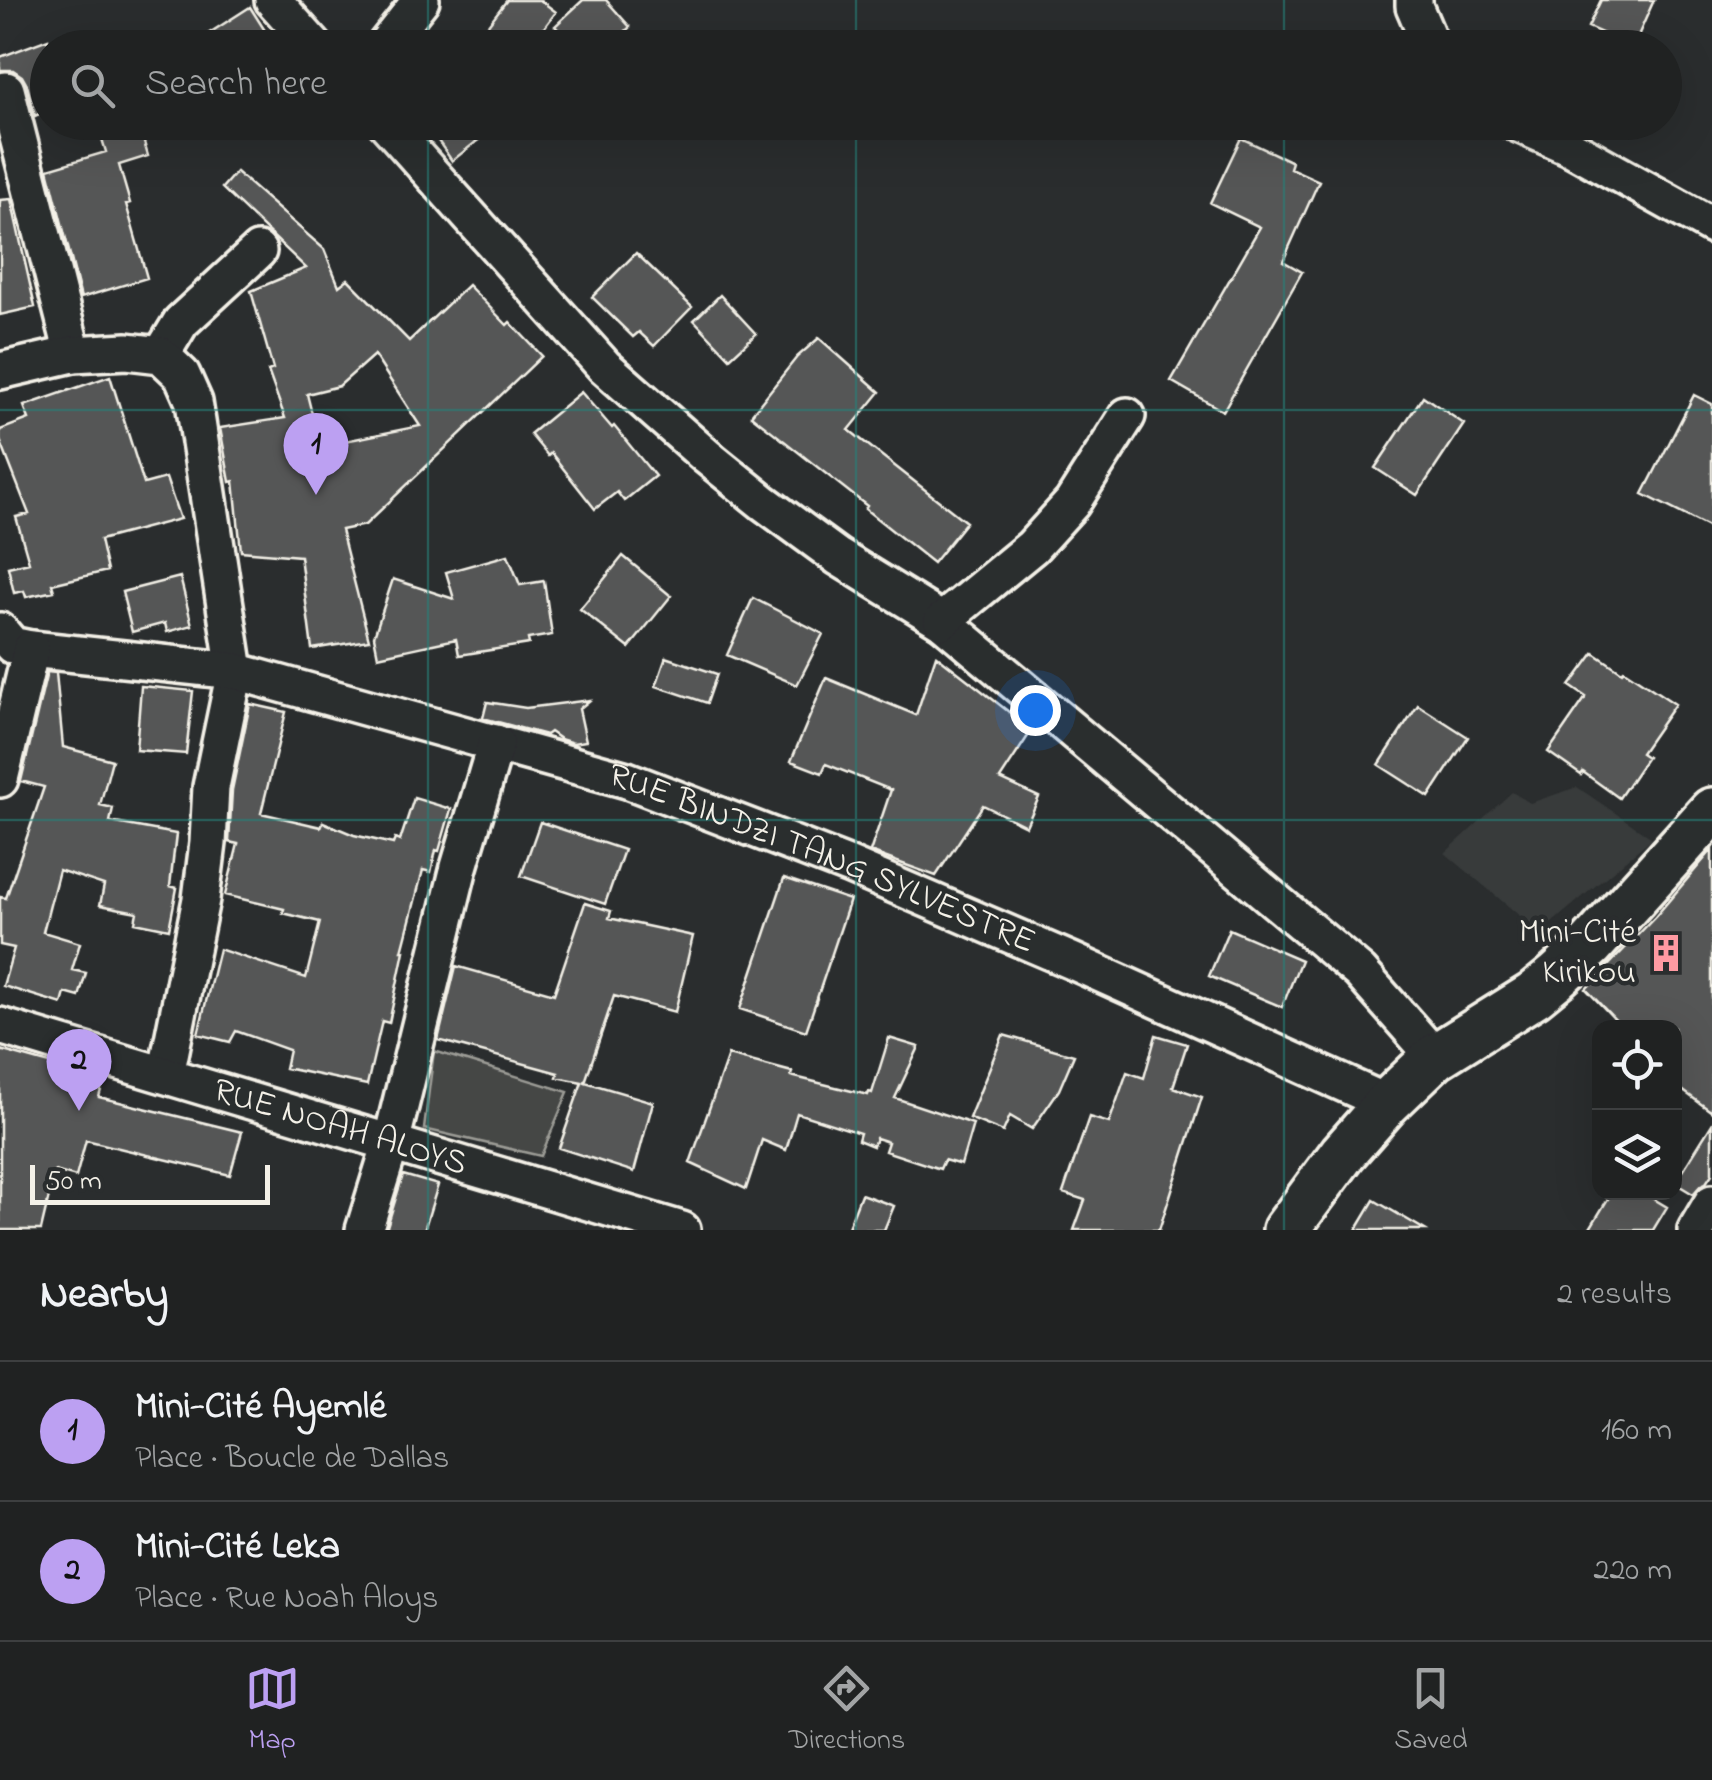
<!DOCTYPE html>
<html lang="en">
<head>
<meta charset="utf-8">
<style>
  body { margin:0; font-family:"Indie Flower",sans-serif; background:#2d2f2f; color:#f1f3f6 }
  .controls { position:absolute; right:30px; bottom:30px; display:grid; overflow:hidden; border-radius:20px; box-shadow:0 10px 40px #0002 }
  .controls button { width:90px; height:90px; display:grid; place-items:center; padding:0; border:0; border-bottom:2px solid #3d3f40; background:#202222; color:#f1f3f6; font:50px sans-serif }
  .scale { position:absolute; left:30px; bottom:25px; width:240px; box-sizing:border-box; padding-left:10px; border:5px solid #f4f1e8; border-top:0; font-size:28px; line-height:35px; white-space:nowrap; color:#f4f1e8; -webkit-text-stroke:8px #2a2d2e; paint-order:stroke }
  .you { position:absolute; left:1035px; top:710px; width:35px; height:35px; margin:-25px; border:8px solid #fff; border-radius:50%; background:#1a73e8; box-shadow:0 0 0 15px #1a73e833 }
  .badge { display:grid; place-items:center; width:65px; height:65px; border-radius:50%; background:#bca0f2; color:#111; font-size:32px; font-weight:700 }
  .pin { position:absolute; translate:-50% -82px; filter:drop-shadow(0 2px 5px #0008) }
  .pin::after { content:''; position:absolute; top:52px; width:35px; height:30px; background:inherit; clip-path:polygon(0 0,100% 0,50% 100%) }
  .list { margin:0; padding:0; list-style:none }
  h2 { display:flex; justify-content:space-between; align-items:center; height:130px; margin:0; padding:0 40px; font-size:42px }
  h2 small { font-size:32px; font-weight:400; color:#a2a4a5 }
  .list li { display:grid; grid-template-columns:65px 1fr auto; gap:30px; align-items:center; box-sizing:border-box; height:140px; padding:0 40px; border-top:2px solid #3d3f40 }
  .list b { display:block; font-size:38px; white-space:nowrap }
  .list p { margin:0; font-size:32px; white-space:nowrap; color:#a2a4a5 }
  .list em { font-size:32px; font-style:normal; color:#a2a4a5 }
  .icon { flex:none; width:55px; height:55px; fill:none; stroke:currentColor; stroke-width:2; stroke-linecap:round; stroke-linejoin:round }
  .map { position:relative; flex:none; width:1712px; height:1230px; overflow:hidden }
  .search { position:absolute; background:#202222; box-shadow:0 10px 40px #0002; left:30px; right:30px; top:30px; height:110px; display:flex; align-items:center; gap:25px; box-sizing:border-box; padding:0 35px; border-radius:55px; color:#a2a4a5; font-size:38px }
  .sheet { height:410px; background:#202222 }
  nav { display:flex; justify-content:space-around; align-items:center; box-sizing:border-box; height:140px; border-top:2px solid #3d3f40; background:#202222; font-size:28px; color:#a2a4a5 }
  nav a { display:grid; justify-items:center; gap:5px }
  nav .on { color:#bca0f2 }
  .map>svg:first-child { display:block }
  .built { fill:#373a3a }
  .green { fill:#444645; stroke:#9c9c96; stroke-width:2.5 }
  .building { fill:#555756; stroke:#f4f1e8; stroke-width:2.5; fill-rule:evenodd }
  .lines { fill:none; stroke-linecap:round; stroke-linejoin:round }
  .minor-casing { stroke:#f4f1e8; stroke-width:42 }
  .tertiary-casing { stroke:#f4f1e8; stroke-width:52 }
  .minor { stroke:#2a2d2e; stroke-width:35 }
  .tertiary { stroke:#2a2d2e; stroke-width:45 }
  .grid { fill:none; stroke:#26827a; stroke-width:2.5; stroke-opacity:0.55 }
  .labels { text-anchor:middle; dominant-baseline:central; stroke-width:9; stroke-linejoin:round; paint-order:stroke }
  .street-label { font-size:35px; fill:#f4f1e8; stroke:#2a2d2e }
  .poi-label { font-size:35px; fill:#f4f1e8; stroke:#2a2d2e; text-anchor:end }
</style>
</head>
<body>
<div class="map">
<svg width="1712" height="1230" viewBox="0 0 1712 1230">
  <rect width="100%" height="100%" fill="#2a2d2e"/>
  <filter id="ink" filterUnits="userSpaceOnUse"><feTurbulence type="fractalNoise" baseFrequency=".01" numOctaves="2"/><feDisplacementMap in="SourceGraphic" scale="20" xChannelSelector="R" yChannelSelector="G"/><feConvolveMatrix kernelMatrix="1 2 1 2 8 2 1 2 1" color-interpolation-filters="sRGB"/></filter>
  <g filter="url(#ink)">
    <path class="built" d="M1577 787 1652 838 1540 933 1445 853 1512 792 1530 803Z"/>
    <path class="green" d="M434 1051 568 1092 541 1156 424 1129Z"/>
    <path class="building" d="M507 0H540L556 12 529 48H507L484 30Z
      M583 0H606L630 27 608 48H575L555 26Z
      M1601 0H1654L1633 47 1588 27Z
      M250 7 276 48H186Z
      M48 39V110L35 116 27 85 22 76 13 70H0V57Z
      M122 122H138L148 156 119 165 130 203 126 204 147 278 81 298 48 169 106 152 99 129Z
      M425 122H501L452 161Z
      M1241 138 1292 162 1290 168 1319 181 1283 261 1302 272 1223 411 1171 381 1260 227 1210 203Z
      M236 172 324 249 339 286 348 279 409 341 468 285 507 325 510 322 542 356 365 525 341 530 369 640 312 649 300 556 241 551 234 481 230 482 220 428 285 418 268 371 273 369 251 291 306 268 222 188ZM374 355 420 426 320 446 307 394 339 386Z
      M11 199 35 307 0 315V200Z
      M636 253 692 307 654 346 639 332 633 337 592 297Z
      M720 295 756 334 730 358 694 320Z
      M819 338 880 392 849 430 966 522 933 563 865 509 867 506 751 415 797 357Z
      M110 376 144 484 166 478 180 519 100 540 107 571 52 584 54 591 26 597 24 591 14 593 8 567 29 562 16 517 29 514 0 440V430L29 419 24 406Z
      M581 392 612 428 614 426 655 476 624 501 617 492 595 509 551 453 548 456 530 434Z
      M1694 395 1712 404V529L1643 494Z
      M1423 396 1464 424 1417 495 1375 468Z
      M508 555 520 585 544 581 552 635 528 639 529 644 459 655 456 639 378 656 374 636 393 579 454 599 446 572Z
      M623 556 671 596 629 648 580 609Z
      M180 577 192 625 167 632 165 623 132 632 122 592Z
      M753 598 823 634 797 685 727 655Z
      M1594 653 1622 672 1624 670 1675 704 1641 753 1647 757 1619 798 1583 772 1581 775 1548 752 1586 697 1570 686Z
      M936 655 1032 730 1000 779 1039 797 1026 826 983 805 936 876 870 852 891 790 826 764 822 773 791 761 826 678 916 715Z
      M666 657 717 674 707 703 656 686Z
      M47 672 56 673 63 747 112 760 100 805 113 808 110 822 176 834 170 886 177 888 169 929 135 922 137 912 100 905 104 885 59 870 43 932 80 943 72 970 86 973 79 997 65 993 62 1004 3 986 14 948 0 945V897L6 898 44 787 21 781Z
      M141 686 193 691 186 754 136 750Z
      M590 700 579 709 586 741 573 743 560 739 550 732 546 735 483 718 487 702 526 708Z
      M250 704 286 712 261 813 321 827 323 822 354 835 393 844 395 839 400 841 414 798 451 809 439 851 436 850 431 872 423 870 402 951H404L389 1023 382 1021 367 1085 285 1068 289 1050 236 1031 230 1042 198 1034 219 949 306 978 320 922 283 913 284 909 225 895 238 844 229 842 232 790Z
      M1418 705 1468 737 1429 797 1379 765Z
      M540 822 624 850 605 904 521 876Z
      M1712 850V1112L1674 1084V1028H1623L1586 989 1655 917Z
      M784 878 850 900 806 1031 740 1009Z
      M585 903 611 911 609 918 693 936 675 1012 614 996 585 1082 653 1102 634 1172 559 1148 582 1082 557 1077 558 1073 438 1040 456 966 554 994Z
      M1229 929 1301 960 1282 1007 1209 976Z
      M1003 1035 1074 1055 1059 1090 1032 1129 1010 1116 1003 1132 969 1118Z
      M1156 1035 1187 1044 1173 1087 1202 1097 1159 1230H1074L1085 1200 1063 1193 1089 1117 1109 1123 1127 1072 1144 1078Z
      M889 1038 919 1047 895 1098 973 1124 961 1165 944 1160 940 1169 885 1151 888 1142 876 1138 873 1146 858 1140 860 1133 797 1113 786 1150 762 1140 746 1189 690 1163 728 1055 792 1072 791 1076 868 1095 869 1092 872 1093Z
      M0 1050 104 1079 99 1097 242 1132 230 1175 86 1140 76 1177 55 1171 41 1230H0Z
      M1712 1124V1174L1706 1183 1701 1185 1693 1194 1675 1183Z
      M403 1175 438 1185 424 1230H386Z
      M1612 1192H1642L1667 1207 1653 1230H1589Z
      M861 1194 894 1206 884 1230H847Z
      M1374 1200 1425 1230H1356Z"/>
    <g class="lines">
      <g class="minor-casing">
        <g id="minor">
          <path d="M273 0 316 48"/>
          <path d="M1414 0V6L1432 48"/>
          <path d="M383 48 421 0"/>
          <path d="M6 90 73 354"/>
          <path d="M385 122 604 366 706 456 763 502 838 557 942 621 1360 972 1435 1057"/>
          <path d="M1514 122 1568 146 1712 226"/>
          <path d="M161 355 181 322 258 251"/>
          <path d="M0 371 73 354 127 351 161 355 182 375 194 402 235 671 211 787 208 843 201 899 166 1075"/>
          <path d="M942 621 1032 547 1072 503 1127 416"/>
          <path id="s1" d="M0 631 12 645 31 649 235 671 627 780 850 866 1072 961 1387 1103"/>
          <path d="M0 779 31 649"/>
          <path id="s2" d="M0 1026 682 1230"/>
          <path d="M364 1230 391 1143 459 867 496 743"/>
          <path d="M1696 1230 1712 1203"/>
        </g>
      </g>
      <g class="tertiary-casing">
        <path id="tertiary" d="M1286 1230 1343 1153 1387 1103 1435 1057 1534 995 1556 977 1591 945 1712 811"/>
      </g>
      <use href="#minor" class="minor"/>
      <use href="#tertiary" class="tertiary"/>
    </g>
  </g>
  <path class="grid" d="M428 0V48M856 0V48M1284 0V48M428 122V1230M856 122V1230M1284 122V1230M0 410H1712M0 820H1712"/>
  <defs>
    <g id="building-bare" transform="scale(3)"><path d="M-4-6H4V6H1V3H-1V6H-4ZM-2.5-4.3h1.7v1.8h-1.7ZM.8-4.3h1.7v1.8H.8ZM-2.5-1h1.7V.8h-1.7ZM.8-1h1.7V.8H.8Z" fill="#ff9aa2" stroke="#2a2d2e" stroke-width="2.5" paint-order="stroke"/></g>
  </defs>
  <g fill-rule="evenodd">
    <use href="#building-bare" x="1666" y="953"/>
  </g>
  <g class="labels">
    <g class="street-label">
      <text stroke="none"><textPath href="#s1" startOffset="860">RUE BINDZI TANG SYLVESTRE</textPath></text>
      <text stroke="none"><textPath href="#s2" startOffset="355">RUE NOAH ALOYS</textPath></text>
    </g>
    <g class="poi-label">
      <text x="1636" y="933">Mini-Cité<tspan x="1636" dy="40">Kirikou</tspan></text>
    </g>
  </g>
</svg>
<div class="controls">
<button><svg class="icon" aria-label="locate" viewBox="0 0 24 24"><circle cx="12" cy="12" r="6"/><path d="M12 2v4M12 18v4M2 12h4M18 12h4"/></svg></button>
<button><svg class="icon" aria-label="layers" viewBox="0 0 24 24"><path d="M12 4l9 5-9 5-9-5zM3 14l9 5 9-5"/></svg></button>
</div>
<div class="scale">50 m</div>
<div class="you"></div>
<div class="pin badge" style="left:316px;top:495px">1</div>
<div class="pin badge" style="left:79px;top:1111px">2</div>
<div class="search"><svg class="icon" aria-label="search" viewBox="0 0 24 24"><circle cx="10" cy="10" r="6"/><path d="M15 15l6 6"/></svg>Search here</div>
</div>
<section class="sheet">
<h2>Nearby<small>2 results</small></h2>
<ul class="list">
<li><span class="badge">1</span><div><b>Mini-Cité Ayemlé</b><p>Place · Boucle de Dallas</p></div><em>160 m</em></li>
<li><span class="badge">2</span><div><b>Mini-Cité Leka</b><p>Place · Rue Noah Aloys</p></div><em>220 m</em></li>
</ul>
</section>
<nav>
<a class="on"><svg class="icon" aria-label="map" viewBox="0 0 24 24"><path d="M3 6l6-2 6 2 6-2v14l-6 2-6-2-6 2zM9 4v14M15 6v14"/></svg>Map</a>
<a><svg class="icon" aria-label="directions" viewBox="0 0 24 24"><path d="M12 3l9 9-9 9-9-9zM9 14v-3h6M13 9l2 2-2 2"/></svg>Directions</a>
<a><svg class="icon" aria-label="saved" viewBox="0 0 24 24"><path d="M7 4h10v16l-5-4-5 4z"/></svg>Saved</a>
</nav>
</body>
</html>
